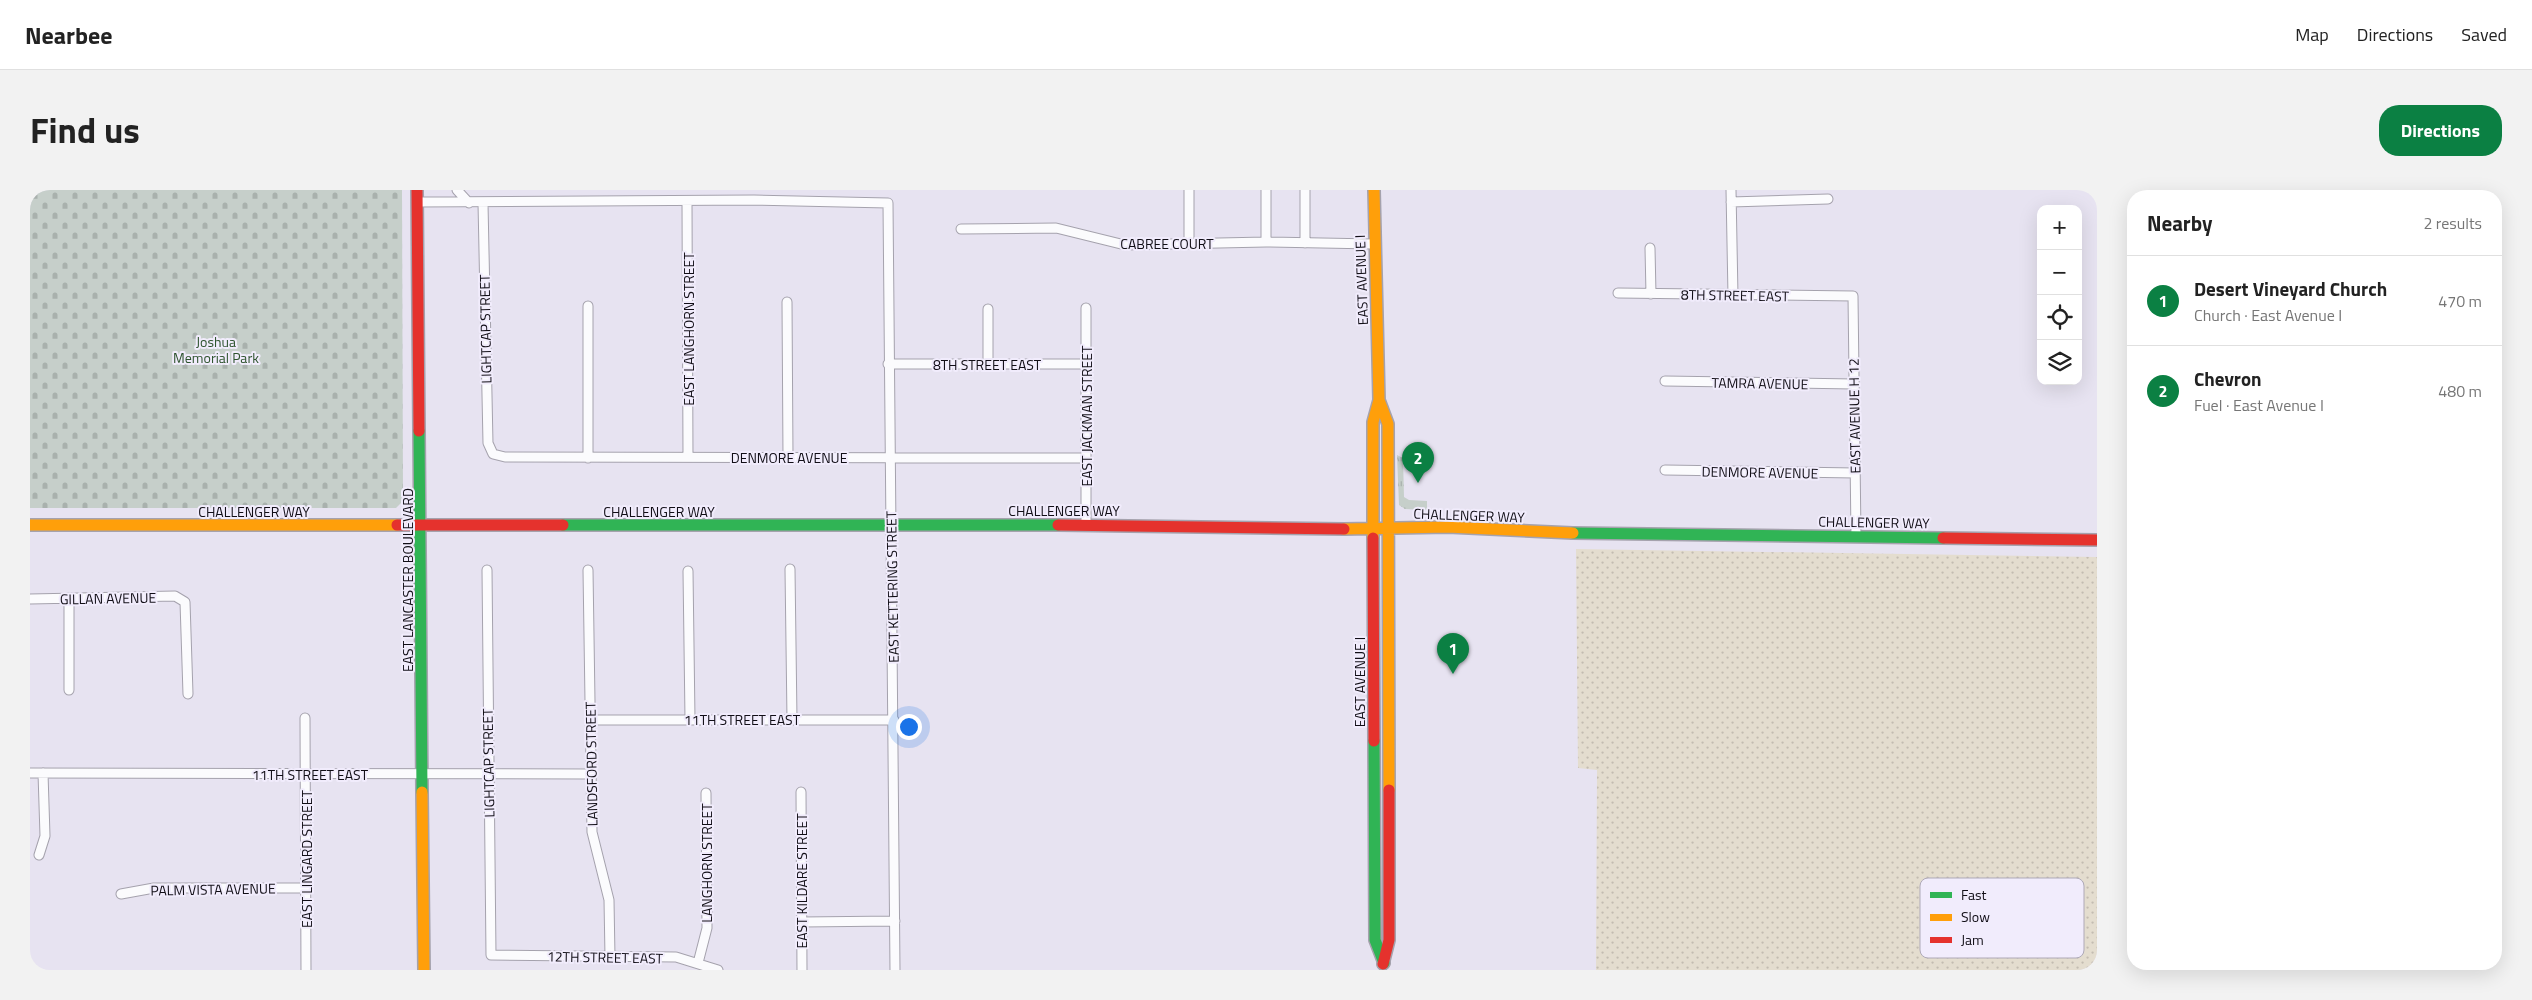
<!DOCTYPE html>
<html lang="en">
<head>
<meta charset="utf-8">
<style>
  body { margin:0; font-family:"Titillium Web",sans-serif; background:#f2f2f2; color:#222 }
  .controls { position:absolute; right:15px; top:15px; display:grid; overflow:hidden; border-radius:10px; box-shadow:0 5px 20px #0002 }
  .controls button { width:45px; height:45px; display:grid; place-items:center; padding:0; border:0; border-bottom:1px solid #e0e0e0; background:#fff; color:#222; font:25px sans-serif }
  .you { position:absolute; left:878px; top:536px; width:18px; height:18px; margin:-12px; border:4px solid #fff; border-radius:50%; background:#1a73e8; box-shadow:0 0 0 8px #1a73e833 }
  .badge { display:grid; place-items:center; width:32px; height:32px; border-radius:50%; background:#0b8043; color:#fff; font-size:16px; font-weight:700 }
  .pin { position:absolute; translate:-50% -41px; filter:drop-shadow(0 1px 2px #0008) }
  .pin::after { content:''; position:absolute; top:26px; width:18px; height:15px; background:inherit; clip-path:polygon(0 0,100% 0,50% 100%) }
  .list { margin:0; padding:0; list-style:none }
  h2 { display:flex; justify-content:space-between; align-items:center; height:65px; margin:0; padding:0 20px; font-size:21px }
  h2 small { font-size:16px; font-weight:400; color:#767676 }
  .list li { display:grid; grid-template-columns:32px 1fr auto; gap:15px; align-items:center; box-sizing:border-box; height:90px; padding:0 20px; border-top:1px solid #e0e0e0 }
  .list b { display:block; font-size:19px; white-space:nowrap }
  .list p { margin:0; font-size:16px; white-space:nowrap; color:#767676 }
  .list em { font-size:16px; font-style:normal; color:#767676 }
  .icon { flex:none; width:28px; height:28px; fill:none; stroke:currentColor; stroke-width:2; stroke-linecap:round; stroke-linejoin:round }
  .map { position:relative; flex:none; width:2067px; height:780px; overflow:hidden; border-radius:20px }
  header { display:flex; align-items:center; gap:30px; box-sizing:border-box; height:70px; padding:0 25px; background:#fff; border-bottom:1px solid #e0e0e0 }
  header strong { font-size:24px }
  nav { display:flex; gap:28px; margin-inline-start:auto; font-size:18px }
  .intro { display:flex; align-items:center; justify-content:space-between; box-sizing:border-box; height:120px; padding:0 30px }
  h1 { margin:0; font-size:35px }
  .button { padding:12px 22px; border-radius:20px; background:#0b8043; color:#fff; font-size:18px; font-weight:700 }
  main { display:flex; gap:30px; padding:0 30px }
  aside { flex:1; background:#fff; border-radius:20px; box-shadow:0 5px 20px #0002 }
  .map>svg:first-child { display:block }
  .grass { fill:url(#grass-tufts) }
  .sand { fill:url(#sand-dots) }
  .cemetery { fill:url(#cemetery-stones) }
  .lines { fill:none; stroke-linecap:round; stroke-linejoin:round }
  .street-casing { stroke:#a5a2ad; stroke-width:11 }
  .fast-casing { stroke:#a5a2ad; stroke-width:14 }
  .slow-casing { stroke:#a5a2ad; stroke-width:14 }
  .jam-casing { stroke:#a5a2ad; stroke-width:14 }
  .street { stroke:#fbfbfd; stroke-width:9 }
  .fast { stroke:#30b455; stroke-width:11 }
  .slow { stroke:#ff9f0a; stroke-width:11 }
  .jam { stroke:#e5322d; stroke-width:11 }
  .labels { text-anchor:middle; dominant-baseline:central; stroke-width:4; stroke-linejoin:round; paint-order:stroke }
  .street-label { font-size:14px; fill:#110e16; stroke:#f1ecfc }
  .park-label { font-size:14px; fill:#2c522c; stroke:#f1ecfc }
  .key { fill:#f1ecfc; stroke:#aea9b7; stroke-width:1 }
  .key-label { font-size:14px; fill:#110e16 }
</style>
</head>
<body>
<header>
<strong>Nearbee</strong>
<nav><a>Map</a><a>Directions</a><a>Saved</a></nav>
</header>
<div class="intro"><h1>Find us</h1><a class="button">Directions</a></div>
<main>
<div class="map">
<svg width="2067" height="780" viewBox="0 0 2067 780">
  <defs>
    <pattern id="grass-tufts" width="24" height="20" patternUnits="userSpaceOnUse" patternTransform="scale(1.25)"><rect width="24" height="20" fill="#c6cfca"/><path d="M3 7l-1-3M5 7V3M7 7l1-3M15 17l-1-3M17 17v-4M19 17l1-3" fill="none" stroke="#a9b1ad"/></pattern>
    <pattern id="sand-dots" width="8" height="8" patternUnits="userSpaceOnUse" patternTransform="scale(1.25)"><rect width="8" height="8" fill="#e4ddcf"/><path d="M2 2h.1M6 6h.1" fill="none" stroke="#c3bcb1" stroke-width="1.8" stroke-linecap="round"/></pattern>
    <pattern id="cemetery-stones" width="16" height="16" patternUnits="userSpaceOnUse" patternTransform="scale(1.25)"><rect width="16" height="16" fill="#c6cfca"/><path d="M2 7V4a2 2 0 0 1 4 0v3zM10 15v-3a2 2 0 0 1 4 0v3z" fill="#a9b1ad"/></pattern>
  </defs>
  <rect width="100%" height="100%" fill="#e7e3f1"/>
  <path class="grass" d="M1367 265 1373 268 1374 307 1379 310 1397 311V320L1375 319 1369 315Z"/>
  <path class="sand" d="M1546 359 2067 367V780H1566L1567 580 1548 578Z"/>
  <path class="cemetery" d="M0 0H372L373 311 366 318H0Z"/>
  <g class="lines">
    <g class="street-casing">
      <path id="street" d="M427 0 439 13
        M1159 0V54
        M1275 0V53
        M1701 0 1703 106
        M387 12 724 10 858 13 865 780
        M657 12 658 267
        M1701 12 1798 9
        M453 13 458 253 463 264 475 267 1056 268
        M931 39 1026 38 1095 55 1236 52 1344 54
        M1236 52V0
        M1620 58 1621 104
        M1588 103 1823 106 1826 346
        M757 112 758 267
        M558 116V268
        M958 119V174
        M858 174H1057
        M1635 191 1824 194
        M1635 280 1825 283
        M1056 335V118
        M760 379 762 530
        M457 380 461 765 646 767 688 780
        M558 380 562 642 579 710 580 767
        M658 381 660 529
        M0 409 145 406 155 412 158 504
        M39 409V500
        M275 528 276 780
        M560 530H864
        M0 583 559 584
        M771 602 772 780
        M9 665 15 646 13 583
        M91 704 124 698H276
        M772 732 865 731
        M668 773 677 738 676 603"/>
    </g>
    <g class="fast-casing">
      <path id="fast" d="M389 241 392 602
        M533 335H1028
        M1543 343 1913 348
        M1344 551 1345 750 1354 773"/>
    </g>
    <g class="slow-casing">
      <path id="slow" d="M1349 210 1358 234 1359 600
        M0 335H367
        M1314 339 1418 337 1543 343
        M1343 348V232L1349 210 1344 0
        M392 602 394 780"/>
    </g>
    <g class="jam-casing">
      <path id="jam" d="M387 0 389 241
        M367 335H533
        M1028 335 1314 339
        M1343 348 1344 551
        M1913 348 2067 350
        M1353 774 1359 750V600"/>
    </g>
    <use href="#street" class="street"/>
    <use href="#fast" class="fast"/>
    <use href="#slow" class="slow"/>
    <use href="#jam" class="jam"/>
  </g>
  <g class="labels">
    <g class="street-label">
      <text x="1137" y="53">CABREE COURT</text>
      <text transform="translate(1331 90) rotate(-92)">EAST AVENUE I</text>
      <text transform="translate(1705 105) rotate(1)">8TH STREET EAST</text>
      <text transform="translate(455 139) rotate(-91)">LIGHTCAP STREET</text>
      <text transform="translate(658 139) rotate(-90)">EAST LANGHORN STREET</text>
      <text x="957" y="174">8TH STREET EAST</text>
      <text transform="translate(1730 193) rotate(1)">TAMRA AVENUE</text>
      <text transform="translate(1056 226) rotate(-90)">EAST JACKMAN STREET</text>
      <text transform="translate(1824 226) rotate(-91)">EAST AVENUE H 12</text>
      <text x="759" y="267">DENMORE AVENUE</text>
      <text transform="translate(1730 282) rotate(1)">DENMORE AVENUE</text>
      <text x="1034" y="320">CHALLENGER WAY</text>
      <text x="224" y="321">CHALLENGER WAY</text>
      <text x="629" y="321">CHALLENGER WAY</text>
      <text transform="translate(1439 325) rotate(2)">CHALLENGER WAY</text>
      <text transform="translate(1844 332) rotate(1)">CHALLENGER WAY</text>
      <text transform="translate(377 390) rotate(-90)">EAST LANCASTER BOULEVARD</text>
      <text transform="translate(862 397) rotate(-91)">EAST KETTERING STREET</text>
      <text transform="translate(78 408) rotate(-1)">GILLAN AVENUE</text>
      <text transform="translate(1329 492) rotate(-90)">EAST AVENUE I</text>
      <text x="712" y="529">11TH STREET EAST</text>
      <text transform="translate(458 573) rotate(-91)">LIGHTCAP STREET</text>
      <text transform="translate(561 574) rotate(-91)">LANDSFORD STREET</text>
      <text x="280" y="584">11TH STREET EAST</text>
      <text transform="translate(276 669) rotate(-90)">EAST LINGARD STREET</text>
      <text transform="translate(676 673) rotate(-90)">LANGHORN STREET</text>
      <text transform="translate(771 691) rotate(-90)">EAST KILDARE STREET</text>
      <text transform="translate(183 699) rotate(-1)">PALM VISTA AVENUE</text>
      <text transform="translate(575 767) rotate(1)">12TH STREET EAST</text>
    </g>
    <g class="park-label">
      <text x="186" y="151">Joshua<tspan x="186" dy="16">Memorial Park</tspan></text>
    </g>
  </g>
  <rect x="1890" y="688" width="164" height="80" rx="8" class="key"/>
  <rect x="1900" y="702" width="22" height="6" fill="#30b455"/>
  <rect x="1900" y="724" width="22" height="7" fill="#ff9f0a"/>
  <rect x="1900" y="747" width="22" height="6" fill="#e5322d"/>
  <g class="key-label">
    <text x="1931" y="710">Fast</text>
    <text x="1931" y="732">Slow</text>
    <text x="1931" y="755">Jam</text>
  </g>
</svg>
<div class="controls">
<button>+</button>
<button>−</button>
<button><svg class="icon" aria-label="locate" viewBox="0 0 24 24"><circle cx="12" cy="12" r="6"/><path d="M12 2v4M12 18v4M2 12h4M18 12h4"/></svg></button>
<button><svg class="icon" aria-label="layers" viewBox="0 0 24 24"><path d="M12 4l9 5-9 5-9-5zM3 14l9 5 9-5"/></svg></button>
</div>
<div class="you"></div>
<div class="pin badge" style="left:1423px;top:484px">1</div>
<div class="pin badge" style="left:1388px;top:293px">2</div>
</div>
<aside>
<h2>Nearby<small>2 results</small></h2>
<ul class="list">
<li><span class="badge">1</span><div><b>Desert Vineyard Church</b><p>Church · East Avenue I</p></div><em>470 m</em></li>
<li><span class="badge">2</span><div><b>Chevron</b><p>Fuel · East Avenue I</p></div><em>480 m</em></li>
</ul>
</aside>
</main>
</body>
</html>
